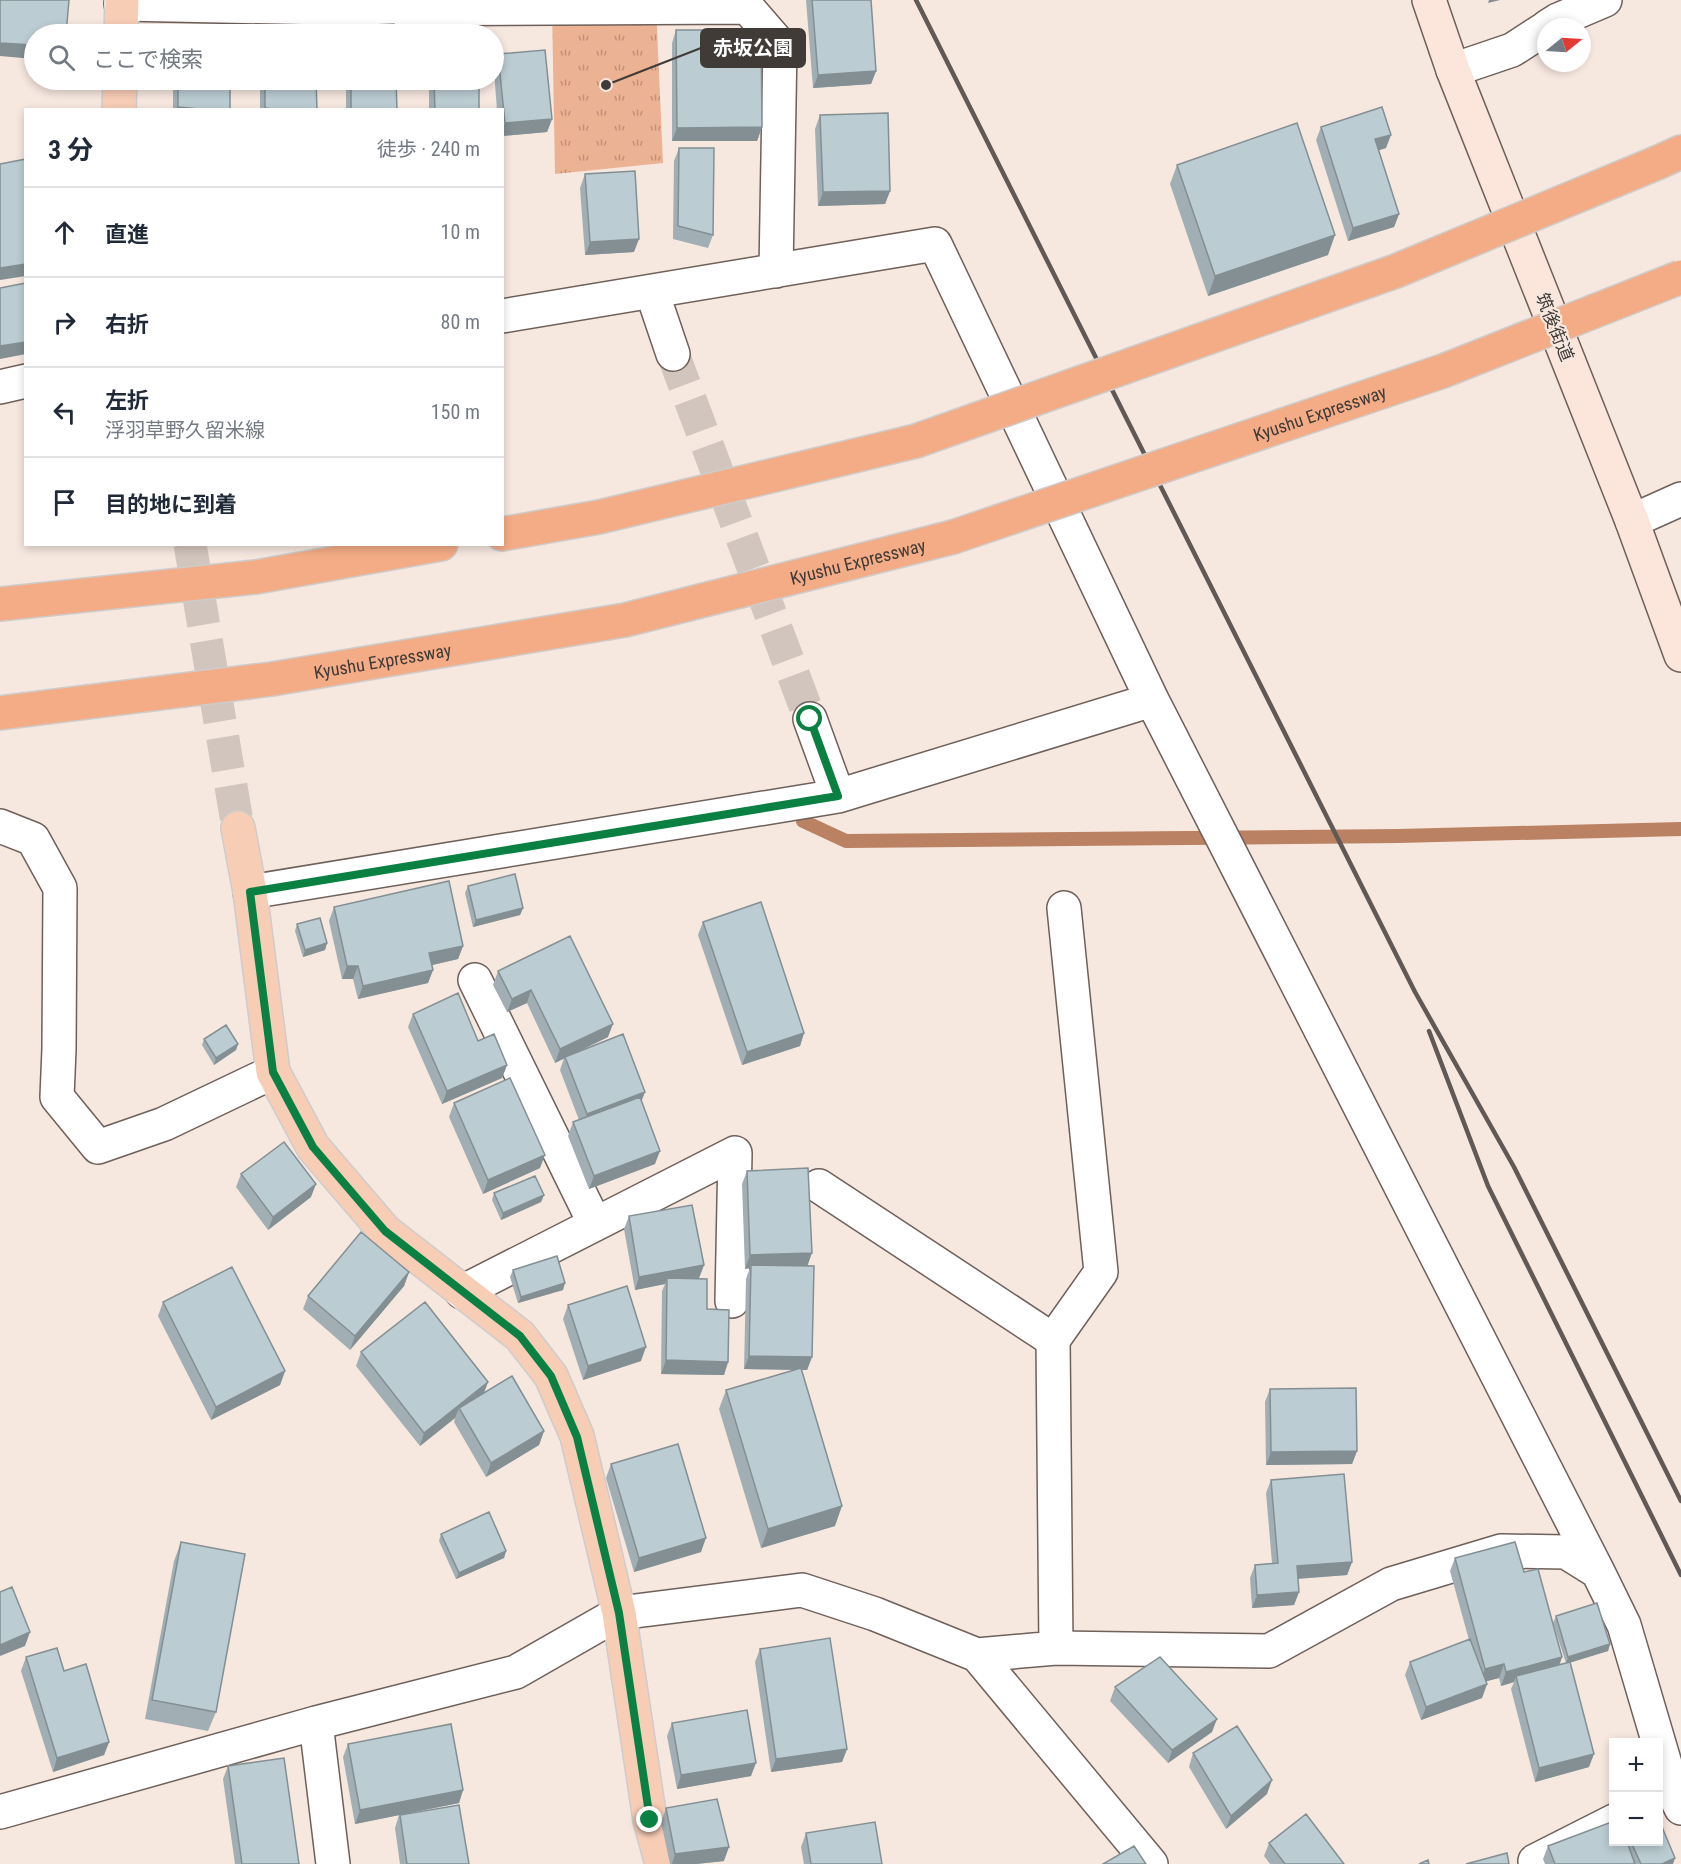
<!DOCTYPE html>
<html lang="ja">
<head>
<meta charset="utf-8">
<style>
  body { margin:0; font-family:"Roboto Condensed","Noto Sans JP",sans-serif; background:#f6f6f7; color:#1f2937 }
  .controls { position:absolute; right:18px; bottom:18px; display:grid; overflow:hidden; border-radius:0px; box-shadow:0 3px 9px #0003 }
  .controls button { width:54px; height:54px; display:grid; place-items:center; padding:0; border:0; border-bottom:2px solid #e0e1e3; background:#fff; color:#1f2937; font:30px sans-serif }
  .compass { position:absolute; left:1537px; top:18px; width:54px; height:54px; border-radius:50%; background:#fff; box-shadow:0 3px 9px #0003; rotate:72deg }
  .stop { position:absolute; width:18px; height:18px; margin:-14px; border:4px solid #0b8043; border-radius:50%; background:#fff }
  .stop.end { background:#0b8043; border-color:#fff; box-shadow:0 2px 6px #0008 }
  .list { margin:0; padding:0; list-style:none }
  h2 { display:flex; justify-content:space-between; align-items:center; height:78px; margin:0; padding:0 24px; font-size:26px }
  h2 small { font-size:20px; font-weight:400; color:#747a83 }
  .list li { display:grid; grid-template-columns:39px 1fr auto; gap:18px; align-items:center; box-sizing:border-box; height:90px; padding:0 24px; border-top:2px solid #e0e1e3 }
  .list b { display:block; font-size:22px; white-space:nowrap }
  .list p { margin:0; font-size:20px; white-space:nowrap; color:#747a83 }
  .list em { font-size:20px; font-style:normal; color:#747a83 }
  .icon { flex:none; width:33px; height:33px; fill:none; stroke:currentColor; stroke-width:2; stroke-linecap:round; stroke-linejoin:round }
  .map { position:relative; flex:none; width:1681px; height:1864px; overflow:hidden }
  .search { position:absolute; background:#fff; box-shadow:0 3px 9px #0003; left:24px; top:24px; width:480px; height:66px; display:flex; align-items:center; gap:15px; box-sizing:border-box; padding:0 21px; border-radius:33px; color:#747a83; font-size:22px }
  .panel { position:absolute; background:#fff; box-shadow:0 3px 9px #0003; left:24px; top:108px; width:480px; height:438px; border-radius:0px }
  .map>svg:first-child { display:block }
  .park { fill:url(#park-tufts) }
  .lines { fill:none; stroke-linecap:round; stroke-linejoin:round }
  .stream { stroke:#ba8163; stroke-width:14 }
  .street-tunnel { stroke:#d2c5be; stroke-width:33; stroke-dasharray:33 16; stroke-linecap:butt }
  .primary-tunnel { stroke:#d2c5be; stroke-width:33; stroke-dasharray:33 16; stroke-linecap:butt }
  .street-casing { stroke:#6e605a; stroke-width:36 }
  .secondary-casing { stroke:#6e605a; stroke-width:36 }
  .primary-casing { stroke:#cecccb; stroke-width:36 }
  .highway-casing { stroke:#cecccb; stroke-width:36 }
  .street { stroke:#fff; stroke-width:33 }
  .secondary { stroke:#fce6db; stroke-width:33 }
  .primary { stroke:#f8cdb6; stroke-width:33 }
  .highway { stroke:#f4ac86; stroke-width:33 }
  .rail { stroke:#605955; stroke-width:4.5 }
  .highway-bridge-casing { stroke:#cecccb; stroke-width:36; stroke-linecap:butt }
  .highway-bridge { stroke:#f4ac86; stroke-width:33 }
  .wall { fill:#a1afb5 }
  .shaded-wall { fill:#838f93 }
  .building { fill:#bbccd2; stroke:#838f93; stroke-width:1.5 }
  .route { stroke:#0b8043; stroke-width:8 }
  .labels { text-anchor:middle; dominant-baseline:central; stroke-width:4.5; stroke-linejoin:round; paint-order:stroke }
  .street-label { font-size:18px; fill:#413b38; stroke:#f6e7df }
  .leader { fill:none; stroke:#413b38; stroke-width:2 }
  .callout-dot { fill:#413b38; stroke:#f6e7df; stroke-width:2 }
  .callout { fill:#413b38; stroke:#413b38; stroke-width:2 }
  .callout-label { font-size:20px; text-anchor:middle; font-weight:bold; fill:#fff }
</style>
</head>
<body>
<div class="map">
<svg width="1681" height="1864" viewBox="0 0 1681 1864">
  <defs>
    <pattern id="park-tufts" width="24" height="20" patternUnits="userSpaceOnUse" patternTransform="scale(1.5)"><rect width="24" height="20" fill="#ecb294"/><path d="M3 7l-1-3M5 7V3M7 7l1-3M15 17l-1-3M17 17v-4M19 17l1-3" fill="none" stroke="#c1927a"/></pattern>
  </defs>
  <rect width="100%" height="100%" fill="#f6e7df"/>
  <path class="park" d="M656 7 663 163 555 174 552 8Z"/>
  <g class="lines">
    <path class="stream" d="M803 821 846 841 1398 836 1681 829"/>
    <path class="street-tunnel" d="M673 354 810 719"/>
    <path class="primary-tunnel" d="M190 544 238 828"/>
    <g class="street-casing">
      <path id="street" d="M121 4 377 9 747 7 780 45 776 271
        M1547 27 1558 20 1605 0
        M1453 70 1512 50 1546 28
        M652 292 673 354
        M502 316 935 244 1152 700 1598 1572
        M0 387 26 381
        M1632 521 1681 499
        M810 719 838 796
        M0 826 33 839 60 888 59 1049 57 1097 98 1147 164 1124 273 1072
        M250 892 838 796 1152 700
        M475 980 595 1224
        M819 1186 1053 1340
        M462 1292 735 1153 732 1301
        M1056 1648 1053 1340 1101 1272 1064 908
        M977 1655 1151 1864
        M0 1812 316 1723
        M333 1864 316 1723 516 1672 619 1613 802 1590 875 1614 977 1655 1056 1648 1269 1651 1391 1584 1501 1551 1566 1552 1598 1572 1624 1625 1673 1791 1681 1808
        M1536 1864 1535 1861 1614 1821"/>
    </g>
    <g class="secondary-casing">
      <path id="secondary" d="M1429 0 1453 70 1632 521 1681 655"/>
    </g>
    <g class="primary-casing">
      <path id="primary" d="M121 34 122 0
        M119 110 120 80
        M238 828 250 892 273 1072 313 1147 385 1231 520 1336 551 1376 577 1436 619 1613 650 1820 662 1864"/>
    </g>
    <g class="highway-casing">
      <g id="highway">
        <path d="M1659 162 1681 152"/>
        <path d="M502 534 599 517 916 441"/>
        <path d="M0 604 256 577 441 544"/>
        <path id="s1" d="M0 713 272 679 625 620 953 537"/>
      </g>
    </g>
    <use href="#street" class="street"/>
    <use href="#secondary" class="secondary"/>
    <use href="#primary" class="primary"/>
    <use href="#highway" class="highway"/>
    <path class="rail" d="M916 0 1415 992 1514 1167 1681 1501
      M1429 1031 1488 1186 1681 1575"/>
    <g class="highway-bridge-casing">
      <g id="highway-bridge">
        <path d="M916 441 1396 271 1659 162"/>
        <path id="s2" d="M953 537 1443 371 1681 277"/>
      </g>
    </g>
    <use href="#highway-bridge" class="highway-bridge"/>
  </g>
  <path class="wall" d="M806 0H871L876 71 871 84 813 88Z
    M350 26 394 34H346Z
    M676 30 762 127 757 141H672V43Z
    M498 54 552 119 547 132 502 136V110H497L494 71V66Z
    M173 80H230V110H173Z
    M260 80H316L317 110H260Z
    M346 80H396L397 110H346Z
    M429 80H479V110H429Z
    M820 115 890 191 885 204 818 206 815 129Z
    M1321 127 1386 148 1379 150 1399 214 1394 227 1348 241 1316 140Z
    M679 148 713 235 708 248 673 239 674 161Z
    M1177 165 1328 255 1208 296 1170 184Z
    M585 174 634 252 585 255 580 188Z
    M468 886 523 908 520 915 473 927 465 893Z
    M334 907 463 946 458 959 432 965 433 970 428 983 358 999 353 979H342L329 921Z
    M703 922 804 1033 800 1046 742 1065 698 935Z
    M297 924 327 943 325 950 303 957 295 931Z
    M570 936 608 1037 577 1052 645 1092 641 1101 655 1164 589 1189 568 1136 573 1122 579 1120 560 1070 564 1058 555 1063 527 1003 507 1012 493 985 498 971Z
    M413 1014 478 1041 507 1065 502 1078 442 1104 408 1027Z
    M204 1039 238 1044 236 1050 214 1065 202 1045Z
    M454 1103 540 1168 483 1194 449 1117Z
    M747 1171 807 1266 812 1357 807 1370H801L835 1526 761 1548 719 1409 726 1390 793 1370 744 1369 746 1279 750 1268 745 1269 742 1184Z
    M241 1174 311 1197 268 1230 236 1187Z
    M494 1193 544 1195 541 1202 501 1220 492 1200Z
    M629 1216 704 1265 699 1278 696 1279 728 1362 724 1375 661 1374 662 1291 665 1284 635 1290 624 1229Z
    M513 1270 563 1290 518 1303 510 1277Z
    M409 1272 404 1286 350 1350 303 1309 308 1296Z
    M163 1302 285 1371 280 1385 211 1420 158 1316Z
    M568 1305 641 1361 583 1380 563 1319Z
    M361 1352 488 1382 484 1393 544 1431 539 1445 486 1477 454 1422 455 1418 420 1446 356 1366Z
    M1270 1389 1357 1451 1352 1464 1266 1465 1265 1402Z
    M611 1464 701 1552 634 1572 606 1478Z
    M1271 1480 1352 1562 1347 1575 1298 1579 1299 1592 1294 1605 1252 1608 1250 1578 1255 1565 1272 1563 1266 1493Z
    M441 1534 506 1551 504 1558 456 1579 439 1541Z
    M181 1542 216 1712 208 1731 145 1719 174 1561Z
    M1455 1558 1524 1572 1562 1657 1560 1664 1566 1663 1553 1623 1556 1616 1610 1644 1608 1651 1570 1662 1589 1767 1535 1782 1511 1689 1514 1682 1501 1686 1499 1678 1486 1681 1487 1684 1482 1698 1421 1720 1405 1675 1410 1662 1469 1640 1450 1571Z
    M760 1649 847 1749 842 1762 771 1772 755 1662Z
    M26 1657 64 1671 109 1742 104 1755 53 1772 21 1671Z
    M1115 1687 1212 1732 1168 1763 1110 1701Z
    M672 1723 751 1776 677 1789 667 1736Z
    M348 1744 463 1790 459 1803 400 1815 469 1864H400L395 1828 399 1815 355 1824 343 1757Z
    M1193 1753 1267 1794 1226 1829 1189 1767Z
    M228 1766 299 1864H235L223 1779Z
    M666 1808 724 1861 696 1864H670L661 1822Z
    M806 1833 882 1864H804L801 1847Z
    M1630 1842 1673 1864H1545L1543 1859 1548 1846H1629Z
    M1269 1843 1344 1864H1270L1264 1856Z"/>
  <path class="shaded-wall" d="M1489 0H1500L1488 3Z
    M0 43 34 45V59L0 56Z
    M876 71 871 84 813 88 818 75Z
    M178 107 210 110H177Z
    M552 119 547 132 502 136V130L505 123Z
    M762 127 757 141H672L677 128Z
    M1391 135 1386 148 1370 153 1375 139Z
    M890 191 885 204 818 206 823 192Z
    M1399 214 1394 227 1348 241 1353 228Z
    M1335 235 1328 255 1208 296 1215 276Z
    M639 239 634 252 585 255 590 242Z
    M26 264V276L0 280V268Z
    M26 342V354L0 359V346Z
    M523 908 520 915 473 927 476 920Z
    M327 943 325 950 303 957 305 950Z
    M463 946 458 959 424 967 429 953Z
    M347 966H358L353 979H342Z
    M433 970 428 983 358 999 363 986Z
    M531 990 527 1003 507 1012 512 999Z
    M613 1024 608 1037 555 1063 560 1049Z
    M804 1033 800 1046 742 1065 747 1052Z
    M238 1044 236 1050 214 1065 216 1058Z
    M507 1065 502 1078 442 1104 447 1091Z
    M645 1092 640 1105 582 1128 587 1114Z
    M660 1151 655 1164 589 1189 594 1176Z
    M545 1155 540 1168 483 1194 488 1180Z
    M316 1184 311 1197 268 1230 273 1217Z
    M544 1195 541 1202 501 1220 503 1213Z
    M812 1253 807 1267 751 1265 750 1268 745 1269 750 1255Z
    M704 1265 699 1278 667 1284V1278L665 1284 635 1290 639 1277Z
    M409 1272 404 1286 350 1350 355 1336Z
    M565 1283 563 1290 518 1303 521 1297Z
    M646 1347 641 1361 583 1380 588 1366Z
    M749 1356 812 1357 807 1370 744 1369Z
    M666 1360 728 1362 724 1375 661 1374Z
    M285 1371 280 1385 211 1420 216 1407Z
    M488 1382 483 1395 459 1408 455 1418 420 1446 424 1433Z
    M544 1431 539 1445 486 1477 491 1463Z
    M1357 1451 1352 1464 1266 1465 1271 1452Z
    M842 1506 835 1526 761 1548 768 1529Z
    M706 1538 701 1552 634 1572 639 1558Z
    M506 1551 504 1558 456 1579 459 1573Z
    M1352 1562 1347 1575 1292 1579 1297 1566Z
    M1299 1592 1294 1605 1252 1608 1257 1595Z
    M30 1632 25 1646 0 1656V1645Z
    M1610 1644 1608 1651 1566 1664 1568 1657Z
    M1562 1657 1557 1671 1516 1676 1514 1682 1501 1686 1506 1672Z
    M1504 1664 1499 1678 1480 1683 1485 1669Z
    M1487 1684 1482 1698 1421 1720 1426 1707Z
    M1217 1719 1212 1732 1168 1763 1172 1750Z
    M109 1742 104 1755 53 1772 57 1758Z
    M847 1749 842 1762 771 1772 776 1759Z
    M1594 1754 1589 1767 1535 1782 1539 1768Z
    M756 1763 751 1776 677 1789 681 1775Z
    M1272 1780 1267 1794 1226 1829 1231 1816Z
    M463 1790 459 1803 355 1824 360 1810Z
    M729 1847 724 1861 696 1864H672L675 1854Z
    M1675 1858 1673 1864H1662Z"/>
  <path class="building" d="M0 0H69L66 34H34V45L0 43Z
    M812 0H871L876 71 818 75Z
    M394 24V34H350V26Z
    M229 25V34H178V27Z
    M315 26V34H265V29Z
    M478 26V34H433L432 28Z
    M676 30H761L762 127 677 128Z
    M545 50 552 119 505 123 498 54Z
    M178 80H230V110H210L178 107Z
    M265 80H316L317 110H280L265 108Z
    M351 80H396L397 110H351Z
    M434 80H479V110H435Z
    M1382 107 1391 135 1375 139 1399 214 1353 228 1321 127Z
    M888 113 890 191 823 192 820 115Z
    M1297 123 1335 235 1215 276 1177 165Z
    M679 148H714L713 235 678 226Z
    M26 159V264L0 268V164Z
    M635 171 639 239 590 242 585 174Z
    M26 283V342L0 346V288Z
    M515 874 523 908 476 920 468 886Z
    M449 881 463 946 429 953 433 970 363 986 358 966H347L334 907Z
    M761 902 804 1033 747 1052 703 922Z
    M320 918 327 943 305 950 297 924Z
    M570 936 613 1024 560 1049 531 990 512 999 498 971Z
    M458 993 478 1041 494 1034 507 1065 447 1091 413 1014Z
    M226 1025 238 1044 216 1058 204 1039Z
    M623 1034 645 1092 587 1114 565 1057Z
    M510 1078 545 1155 488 1180 454 1103Z
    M640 1097 660 1151 594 1176 573 1122Z
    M284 1142 316 1184 273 1217 241 1174Z
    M808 1168 812 1253 750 1255 747 1171Z
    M535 1176 544 1195 503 1213 494 1193Z
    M692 1205 704 1265 639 1277 629 1216Z
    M361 1232 409 1272 355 1336 308 1296Z
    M557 1256 565 1283 521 1297 513 1270Z
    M751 1265 814 1266 812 1357 749 1356Z
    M232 1267 285 1371 216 1407 163 1302Z
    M667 1278 707 1279V1309L729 1310 728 1362 666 1360Z
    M627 1286 646 1347 588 1366 568 1305Z
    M425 1302 488 1382 424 1433 361 1352Z
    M801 1368 842 1506 768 1529 726 1390Z
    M512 1376 544 1431 491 1463 459 1408Z
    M1356 1388 1357 1451 1271 1452 1270 1389Z
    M678 1444 706 1538 639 1558 611 1464Z
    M1344 1474 1352 1562 1297 1566 1299 1592 1257 1595 1255 1565 1278 1563 1271 1480Z
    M489 1512 506 1551 459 1573 441 1534Z
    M181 1542 245 1554 216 1712 152 1700Z
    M1515 1542 1524 1572 1538 1569 1562 1657 1506 1672 1504 1664 1485 1669 1455 1558Z
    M12 1587 30 1632 0 1645V1592Z
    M1597 1603 1610 1644 1568 1657 1556 1616Z
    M830 1638 847 1749 776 1759 760 1649Z
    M1470 1639 1487 1684 1426 1707 1410 1662Z
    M57 1648 64 1671 86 1664 109 1742 57 1758 26 1657Z
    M1160 1657 1217 1719 1172 1750 1115 1687Z
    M1570 1662 1594 1754 1539 1768 1516 1676Z
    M747 1710 756 1763 681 1775 672 1723Z
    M451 1724 463 1790 360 1810 348 1744Z
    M1237 1726 1272 1780 1231 1816 1193 1753Z
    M284 1758 299 1864H242L228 1766Z
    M717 1799 729 1847 675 1854 666 1808Z
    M459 1805 469 1864H407L400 1815Z
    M1306 1814 1344 1864H1285L1269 1843Z
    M1614 1821V1842H1627L1635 1864H1555L1548 1846Z
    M875 1822 882 1864H811L806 1833Z
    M1662 1827 1675 1858 1662 1864H1641L1631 1842H1659V1828Z
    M1134 1846 1146 1864H1103Z
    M1507 1853 1509 1864H1466Z
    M1428 1860 1429 1864H1419Z"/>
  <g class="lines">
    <path class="route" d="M650 1820 619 1613 577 1437 551 1376 520 1336 385 1231 313 1147 273 1072 250 892 838 796 810 719"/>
  </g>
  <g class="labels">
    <g class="street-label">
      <text transform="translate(1555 327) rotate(68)">筑後街道</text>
      <text stroke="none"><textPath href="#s2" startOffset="387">Kyushu Expressway</textPath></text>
      <text stroke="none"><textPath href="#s1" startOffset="872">Kyushu Expressway</textPath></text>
      <text stroke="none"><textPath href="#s1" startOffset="386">Kyushu Expressway</textPath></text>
    </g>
  </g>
  <path class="leader" d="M606 85L701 48"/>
  <circle class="callout-dot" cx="606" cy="85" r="6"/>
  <rect class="callout" x="701" y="29" width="104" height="38" rx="6"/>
  <g class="callout-label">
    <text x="753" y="55">赤坂公園</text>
  </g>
</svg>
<div class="controls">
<button>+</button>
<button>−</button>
</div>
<svg class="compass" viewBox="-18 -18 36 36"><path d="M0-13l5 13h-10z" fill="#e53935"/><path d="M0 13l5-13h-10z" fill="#747a83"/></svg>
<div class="stop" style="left:810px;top:719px"></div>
<div class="stop end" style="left:650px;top:1820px"></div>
<div class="search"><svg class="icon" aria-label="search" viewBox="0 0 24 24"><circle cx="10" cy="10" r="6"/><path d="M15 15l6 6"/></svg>ここで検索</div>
<section class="panel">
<h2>3 分<small>徒歩 · 240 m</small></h2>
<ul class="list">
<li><svg class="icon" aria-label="ahead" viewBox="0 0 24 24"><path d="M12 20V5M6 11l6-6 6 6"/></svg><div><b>直進</b></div><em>10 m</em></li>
<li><svg class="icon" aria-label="right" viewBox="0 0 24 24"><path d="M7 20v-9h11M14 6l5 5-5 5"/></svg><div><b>右折</b></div><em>80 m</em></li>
<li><svg class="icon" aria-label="left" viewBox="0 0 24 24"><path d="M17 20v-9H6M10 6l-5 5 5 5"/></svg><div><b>左折</b><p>浮羽草野久留米線</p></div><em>150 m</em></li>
<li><svg class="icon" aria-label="arrive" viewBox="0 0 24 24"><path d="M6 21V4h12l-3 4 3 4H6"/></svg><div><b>目的地に到着</b></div></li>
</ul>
</section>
</div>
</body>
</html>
